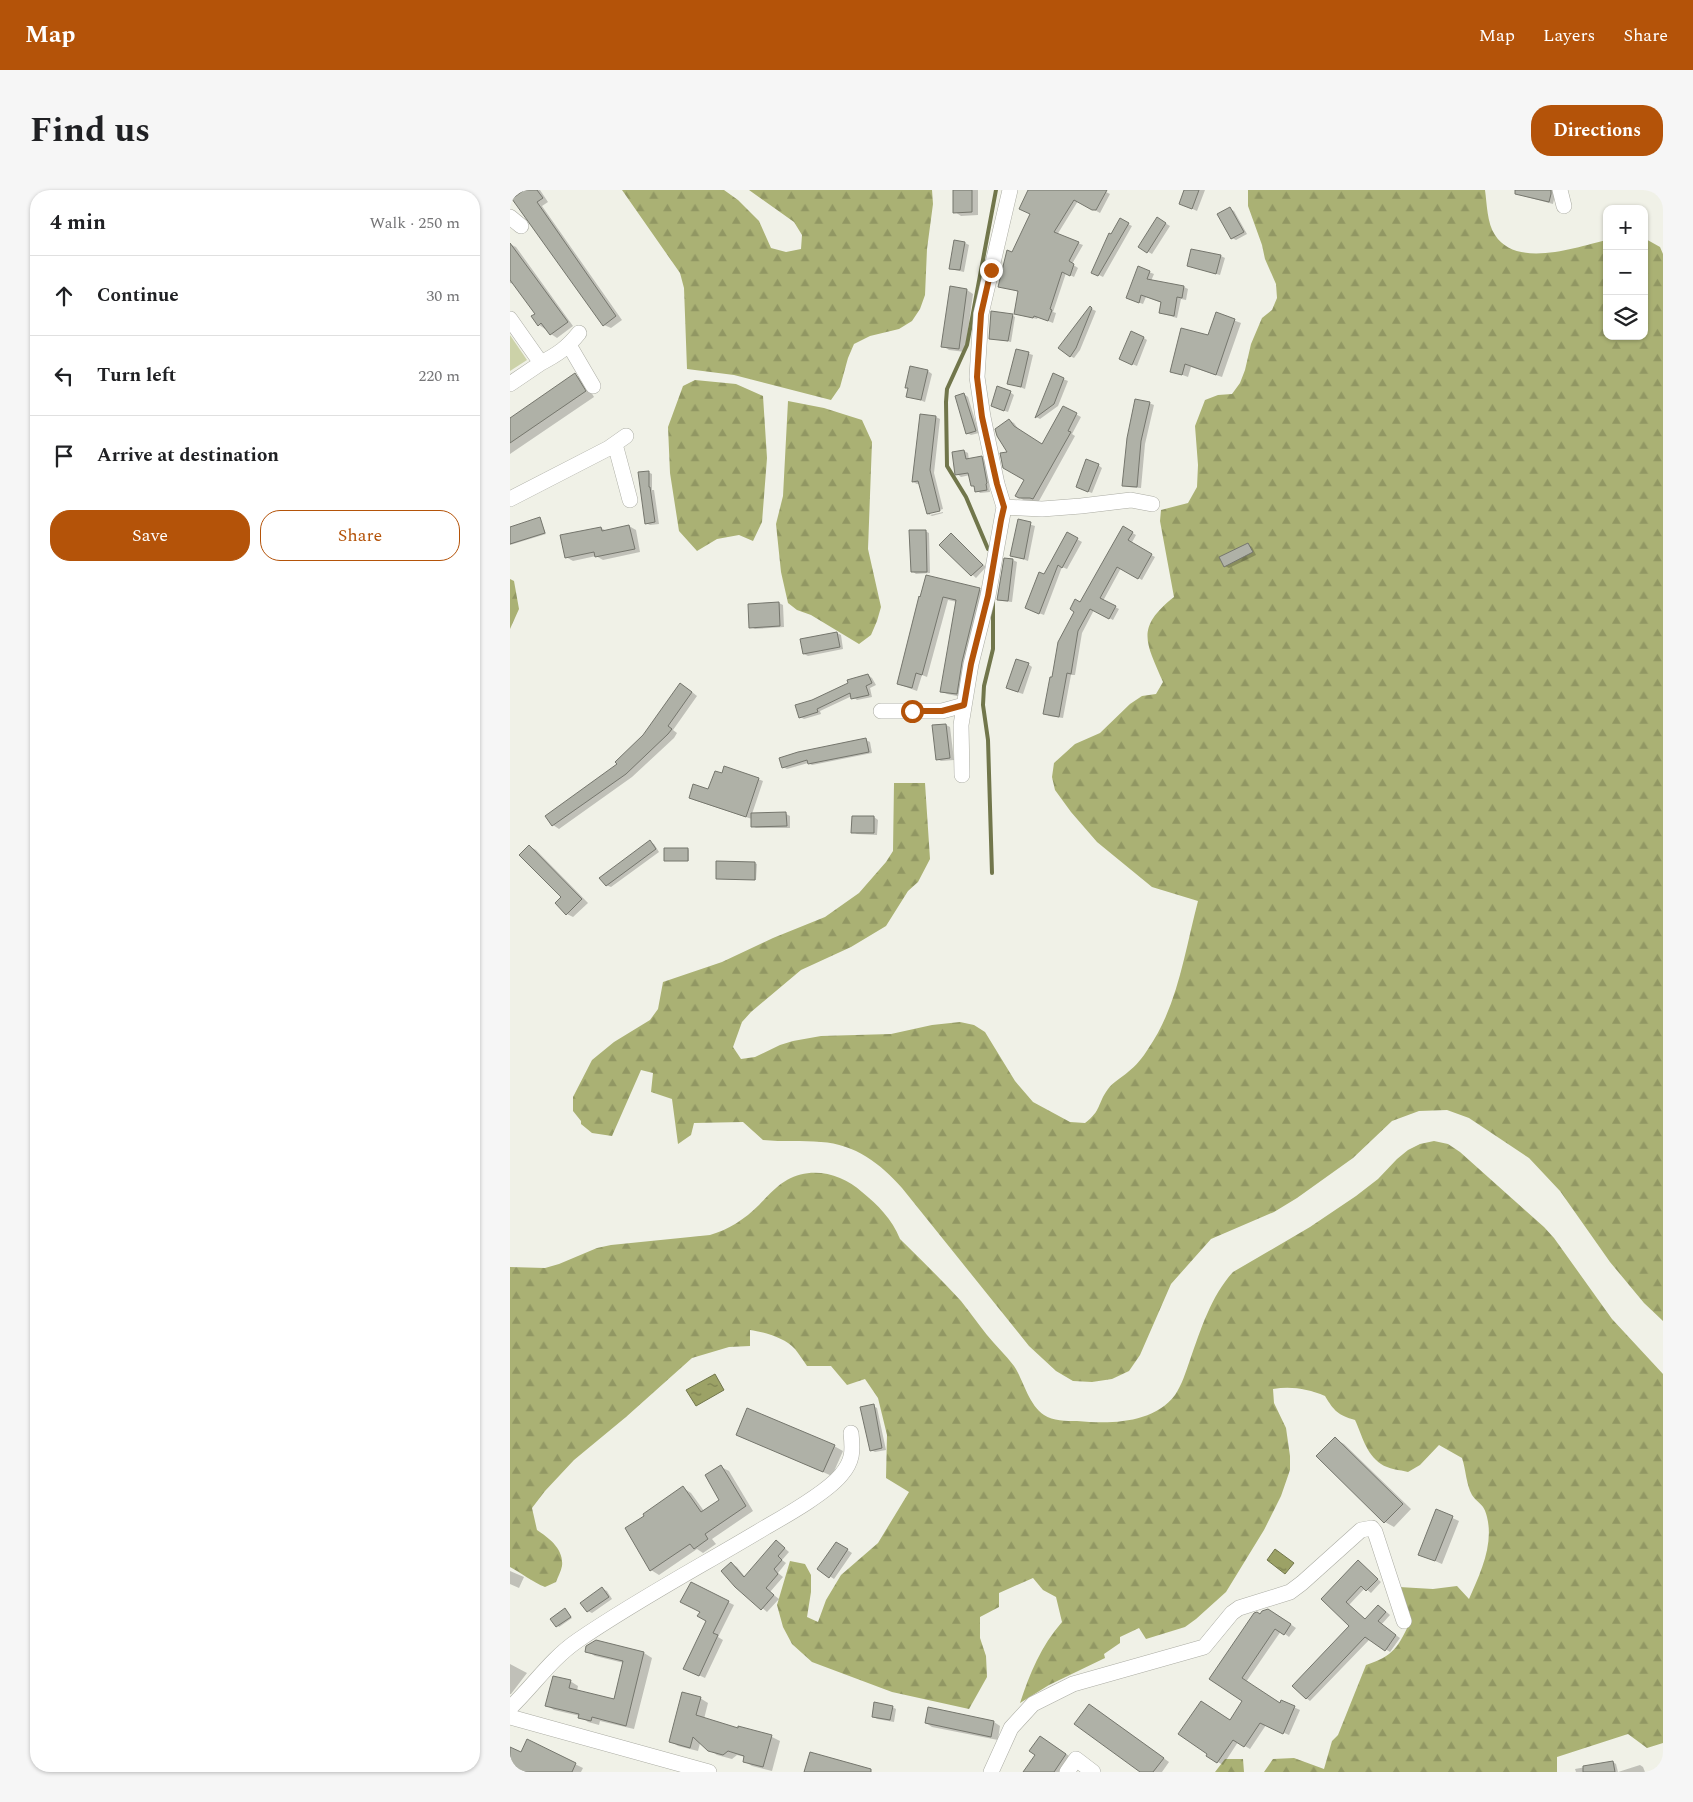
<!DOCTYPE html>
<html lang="en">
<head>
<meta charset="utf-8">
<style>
  body { margin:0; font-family:Spectral,serif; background:#f6f6f6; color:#202124 }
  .controls { position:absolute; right:15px; top:15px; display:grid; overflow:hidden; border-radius:10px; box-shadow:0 1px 4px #0004 }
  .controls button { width:45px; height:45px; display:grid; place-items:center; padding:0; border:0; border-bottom:1px solid #e0e0e0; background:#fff; color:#202124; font:25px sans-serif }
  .stop { position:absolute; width:15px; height:15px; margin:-11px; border:4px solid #b45309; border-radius:50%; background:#fff }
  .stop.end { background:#b45309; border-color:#fff; box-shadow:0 1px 5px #0008 }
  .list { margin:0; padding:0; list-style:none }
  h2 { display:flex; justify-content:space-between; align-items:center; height:65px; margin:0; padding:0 20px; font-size:21px }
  h2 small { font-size:16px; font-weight:400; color:#757577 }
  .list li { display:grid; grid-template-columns:32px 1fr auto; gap:15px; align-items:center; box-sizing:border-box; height:80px; padding:0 20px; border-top:1px solid #e0e0e0 }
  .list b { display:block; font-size:19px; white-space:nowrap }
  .list em { font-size:16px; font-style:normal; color:#757577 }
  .actions { display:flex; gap:10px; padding:15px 20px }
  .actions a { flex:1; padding:11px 0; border:1px solid #b45309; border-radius:20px; text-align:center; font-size:18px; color:#b45309 }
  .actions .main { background:#b45309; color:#fff }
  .icon { flex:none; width:28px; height:28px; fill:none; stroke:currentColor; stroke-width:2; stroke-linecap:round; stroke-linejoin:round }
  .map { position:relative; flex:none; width:1153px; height:1582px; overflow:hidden; border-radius:20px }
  header { display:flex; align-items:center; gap:30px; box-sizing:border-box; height:70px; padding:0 25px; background:#b45309; color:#fff }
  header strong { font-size:24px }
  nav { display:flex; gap:28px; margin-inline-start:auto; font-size:18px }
  .intro { display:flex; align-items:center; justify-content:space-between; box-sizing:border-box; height:120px; padding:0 30px }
  h1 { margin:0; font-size:35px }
  .button { padding:12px 22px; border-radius:20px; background:#b45309; color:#fff; font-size:18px; font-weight:700 }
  main { display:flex; gap:30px; padding:0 30px }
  aside { flex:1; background:#fff; border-radius:20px; box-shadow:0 1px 4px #0004 }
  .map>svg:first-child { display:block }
  .grass { fill:#ccd2a8 }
  .forest { fill:url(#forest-firs) }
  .water { fill:url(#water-ripples); stroke:#71764b }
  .shadow { fill:#0003 }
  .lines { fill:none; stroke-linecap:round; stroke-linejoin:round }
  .stream { stroke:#71764b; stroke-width:4 }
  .building { fill:#afb1a7; stroke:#75766d }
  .minor-casing { stroke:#abaca3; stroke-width:16 }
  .minor { stroke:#fff; stroke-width:15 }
  .route { stroke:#b45309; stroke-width:6 }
</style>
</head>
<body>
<header>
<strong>Map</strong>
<nav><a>Map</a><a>Layers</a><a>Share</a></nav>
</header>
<div class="intro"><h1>Find us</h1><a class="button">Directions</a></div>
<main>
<aside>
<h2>4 min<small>Walk · 250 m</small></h2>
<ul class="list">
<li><svg class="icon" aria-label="ahead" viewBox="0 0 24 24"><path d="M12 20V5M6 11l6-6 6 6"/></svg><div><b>Continue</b></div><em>30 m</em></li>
<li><svg class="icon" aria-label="left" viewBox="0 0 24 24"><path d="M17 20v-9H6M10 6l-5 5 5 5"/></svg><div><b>Turn left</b></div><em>220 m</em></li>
<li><svg class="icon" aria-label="arrive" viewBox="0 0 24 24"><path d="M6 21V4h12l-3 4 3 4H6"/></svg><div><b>Arrive at destination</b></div></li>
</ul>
<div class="actions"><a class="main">Save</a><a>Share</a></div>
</aside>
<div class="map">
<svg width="1153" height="1582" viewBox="0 0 1153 1582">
  <defs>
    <pattern id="forest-firs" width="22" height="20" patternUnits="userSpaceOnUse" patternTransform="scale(1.25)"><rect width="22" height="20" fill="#aab174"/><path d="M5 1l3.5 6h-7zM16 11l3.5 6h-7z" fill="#919763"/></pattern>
    <pattern id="water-ripples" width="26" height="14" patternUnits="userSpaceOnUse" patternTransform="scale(1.25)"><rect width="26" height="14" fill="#9ca266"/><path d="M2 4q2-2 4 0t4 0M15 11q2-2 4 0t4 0" fill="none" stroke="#7e8252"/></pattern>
  </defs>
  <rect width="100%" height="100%" fill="#f0f1e7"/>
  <path class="grass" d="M0 145 17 170 0 181Z"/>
  <path class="forest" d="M112 0H214L228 10 249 31 261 58 276 62 291 59 292 45 284 32 239 0H422L423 14 417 59 415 105 410 119 402 131 389 139 360 146 344 154 338 168 330 197 321 210 224 185 177 179 174 98 170 83Z
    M738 0H975C977 14 977 33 985 45 1007 79 1066 57 1097 50V146H1134V48L1150 57 1153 64V1131L1134 1113 1100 1072 1050 1001 1019 968 959 928 937 920 909 921 882 931 843 968 787 1008 764 1022 701 1049 661 1094 630 1165 619 1181 602 1189 582 1192 563 1191 546 1181 519 1156 392 998C371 974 345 954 311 952 292 950 273 952 253 950L233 932 184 933 181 945 168 954 162 909 141 902 143 883 131 880 102 946 82 943 71 934V931L63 921V907L82 870 104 852 140 830 148 819 153 792 212 772 263 748 315 727 349 703 376 672 383 661 384 593H415L420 669 408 692 398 701 376 736 341 757 291 780 241 822 232 832 223 857 231 869 245 867 270 855 283 851 311 846 381 844 422 835 450 832 464 835 475 842 505 891 523 912 560 932 575 933C592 920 587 914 598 899 603 892 611 888 618 882 626 876 633 867 638 859 668 816 675 760 688 711L642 697 587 652 561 622 545 600 542 587 544 573 565 554 590 543 620 514 632 506 646 504 653 492C636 452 625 438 664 407L650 331 651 320 678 313 687 297 688 275 685 236 695 210 708 205 722 204 730 193 735 180 741 154 752 128 762 120 767 108 766 94 755 69 752 55 738 16Z
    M185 190 226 194 253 206 257 268 252 332 243 351 229 345 207 349 187 361 169 341 160 283 158 237 173 196Z
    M278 211 314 218 352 230 362 252 358 359 371 417 367 431 361 445 349 454 301 425 287 420 278 413 271 382 266 334 273 306Z
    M0 389 4 391 9 419 0 439Z
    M924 951 938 954 950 962 1034 1037 1044 1048 1102 1129 1153 1184V1553L1137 1558 1118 1544 1047 1567V1582H754L763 1569 784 1568 814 1579 822 1551 828 1545 856 1475C884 1466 888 1457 900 1432L889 1397 923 1399 947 1396 959 1409C970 1384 984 1355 977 1327 974 1313 968 1314 962 1305 956 1294 956 1280 952 1268L929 1255 910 1275 898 1282C890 1280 878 1279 871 1274 856 1264 852 1245 845 1230 828 1225 824 1221 815 1206 798 1199 782 1196 763 1199L764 1213 776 1238 780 1266V1280L771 1306 754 1340 716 1402 686 1429 675 1437 636 1449 629 1438 610 1447V1453L594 1464 595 1468 539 1495 510 1513C520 1483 531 1456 552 1432L546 1407 533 1400 523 1388 489 1403V1417L470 1427V1448L476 1466 477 1487 459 1519 382 1502 302 1472 282 1454 273 1437 267 1415 280 1371 295 1374 301 1385V1402L297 1427 308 1432 316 1410 331 1385 368 1353 399 1302 376 1288 377 1245 368 1208 355 1189 337 1195 321 1176H297C293 1170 289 1164 285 1159 275 1148 255 1142 240 1140V1156L219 1157 182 1168 116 1227 64 1270 35 1301 22 1318 27 1340C39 1348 54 1359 52 1376 51 1381 48 1387 46 1392L35 1397C22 1392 12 1383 0 1377V1077L35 1078 49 1074 87 1058 101 1055 200 1045C218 1040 235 1029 249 1015 258 1006 266 996 277 990 302 976 332 984 352 1002 368 1015 382 1029 390 1049 411 1070 432 1090 451 1111 460 1122 468 1134 477 1145 485 1155 496 1165 504 1176 514 1191 518 1214 534 1225 543 1231 556 1231 567 1231 600 1234 643 1234 665 1205 672 1195 676 1181 680 1170 691 1139 701 1106 723 1082L800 1037 846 1006 868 989 887 969 898 960 910 954Z
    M715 1569H733L734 1582H705Z"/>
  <path class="water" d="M205 1184 214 1200 186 1216 176 1200Z
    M765 1359 784 1373 775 1384 757 1370Z"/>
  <path class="shadow" d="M16 0H30L38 12 32 16 112 130 101 138 94 135Z
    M444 0H468V25L451 26 445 22Z
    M519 0H592L600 4 590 23 568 11 547 45 573 55 562 74 568 78 564 87 556 83 543 122 546 123 543 133 528 127 527 129 505 124 509 102 490 96 521 24Z
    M676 0H695L687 21 676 16Z
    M1010 0H1046L1043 14 1013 6 1009 4Z
    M720 19 724 21 737 44 726 50 722 48Z
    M648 29 660 36 642 64 630 57Z
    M610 30 622 36 593 87 583 82Z
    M455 53 459 55 454 82 445 80 441 78Z
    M0 54 6 57 63 136 47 148 41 144 36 138 35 139 29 135 26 124 4 94 0 93Z
    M711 66 715 68 710 85 682 77Z
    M629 78 644 84 641 91 674 97 678 99 676 110 671 109 667 128 650 123 652 113 636 107 633 114 622 110Z
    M457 100 463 104 455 162 439 160 433 156Z
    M580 118 586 121 570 160 564 168 560 166Z
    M707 124 731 133 712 187 681 177 678 187 662 181 699 146Z
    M502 125 505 127 501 152 480 148Z
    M634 148 637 150 627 176 615 171Z
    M507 160 523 165 515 199 499 193Z
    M418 181 422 184 415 212 398 206Z
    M65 185 74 190 84 207 0 264V229Z
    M543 185 558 191 548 216 530 229 526 227Z
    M500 202 504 205 498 222 486 218Z
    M454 204 458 207 469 243 461 245 457 243Z
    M639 213 644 215 635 254 631 298 618 297 614 295Z
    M553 217 571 227 562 244 565 246 529 311H515L507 306 515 290 500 262 499 230 504 233 509 240 533 256Z
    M411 225 426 227 430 229 424 283 433 319 420 323V325L418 324 410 293 407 294 403 292Z
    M454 261 458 263 459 270 471 267 475 270 481 295H479L480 302 470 303 462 295 460 285 451 287 447 284Z
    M588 275 592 278 582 303 571 299Z
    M138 282 142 284V300H144L149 334 140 335 136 333Z
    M433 322V323L422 326 420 325Z
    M30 329 36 344 0 355V338Z
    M509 331 525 336 518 371 501 365Z
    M119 336 126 340 130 362 93 370 86 366 63 371 56 367 91 338 97 341Z
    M614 338 626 345 621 354 645 367 632 390 611 378 593 411 609 419 603 430 584 420 572 443 565 485H561L553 528 539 526 535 523 543 489 570 413Z
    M415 341 419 343 420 383 406 384 402 381Z
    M441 344 476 377 466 388 430 355Z
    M558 344 572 352 557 379 552 377 534 425 521 420 535 386Z
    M738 354 742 357 746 365 719 378 715 376Z
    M503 370 507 372 502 412 492 411 488 409Z
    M469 399 475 402 452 507 437 504 431 501 447 412 438 410 417 487 412 485 407 501 388 494 409 408Z
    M269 413 273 415 274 437 245 439 241 437Z
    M327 443 331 445 333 459 298 466 294 464Z
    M518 474 522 477 513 504 501 500Z
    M358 485 362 488 366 495 360 498 362 507 347 510 342 506 310 521 311 524 294 529 290 527 302 511Z
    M177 498 187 506 163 540 167 543 164 548 122 587 49 639 43 635 109 574Z
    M436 535 440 537 444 570 431 571 427 569Z
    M356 550 360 552 362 563 302 575 298 573 277 579 273 577Z
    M248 589 253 591 242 624H276L280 626V638H246L242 636V629L184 610 199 601Z
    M364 627 368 630 367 645 347 644 343 642Z
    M140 652 144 654 149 662 101 697 96 695Z
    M19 656 26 660 78 713 63 727 57 724 52 707Z
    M178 659 179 660V671L156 670Z
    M207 673H245L247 674 246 690 208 689 207 688Z
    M363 1216 367 1218 376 1260 365 1262 361 1260Z
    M227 1245 324 1256 333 1261 322 1286Z
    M825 1249 834 1254 901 1319 884 1337 875 1332Z
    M211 1277 219 1281 243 1321 202 1349 206 1354 193 1363 187 1359 149 1385 141 1380 136 1327 173 1298 181 1303 194 1321 211 1310Z
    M927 1321 949 1331 932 1374 909 1364Z
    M327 1353 342 1363 324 1389 309 1379Z
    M271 1355 279 1362 272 1370 276 1373 268 1383 273 1387 260 1402 269 1409 257 1422 226 1396 222 1374 227 1377 235 1387Z
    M848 1371 871 1392 861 1403 855 1398 839 1415 855 1430 868 1416 872 1418 880 1425 871 1435 890 1448 880 1462 860 1449 800 1511 796 1508 841 1436 813 1409Z
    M0 1381 14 1387 9 1398 0 1394Z
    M93 1399 97 1401 102 1409 82 1423 78 1421Z
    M218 1412 224 1415 208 1447 213 1450 195 1488 180 1481Z
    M56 1421 62 1428 49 1437 42 1429Z
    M764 1423 786 1438 779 1447 771 1441 736 1492 771 1514 772 1512 790 1520 779 1545 756 1535 740 1559 728 1552 713 1575 708 1572 720 1531 734 1511 701 1488 750 1425Z
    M86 1451 134 1463 142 1468 124 1539 90 1531 89 1535 78 1532 70 1526 44 1520 36 1515 60 1491 68 1496 67 1501 104 1511 114 1473 85 1466 77 1461Z
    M0 1474 17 1483 1 1504H0Z
    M190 1508 198 1513 194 1529 228 1540 262 1547 270 1551 262 1581 242 1576 234 1571 235 1567 227 1565 222 1569 207 1565 190 1553 188 1561 168 1556 160 1551Z
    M580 1515 659 1572 652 1582H632Z
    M382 1517 386 1519 384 1532 367 1529 363 1526Z
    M419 1519 484 1532 490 1536 488 1550 422 1537 416 1533Z
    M531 1547 565 1570 556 1582H514L527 1564Z
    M18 1551 73 1578 71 1582H0V1558L11 1564Z
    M1103 1572 1106 1574 1108 1582 1130 1575 1133 1577 1135 1582H1066L1065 1579Z"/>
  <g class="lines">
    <path class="stream" d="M478 359 456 307 437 276 436 212 437 199 457 155 486 0
      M482 683 478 550 473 515 474 496 483 459V412"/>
  </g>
  <path class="building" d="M14 0H27L33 8 27 12 106 126 93 136 2 9Z
    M443 0H462V22L443 23Z
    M518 0H597L586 20H582L564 10 544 42 569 52 559 71 564 74 560 86 552 82 540 119 542 120 538 131 524 126 523 128 504 124 508 101 488 97 497 60 502 62 520 24 509 19Z
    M674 0H689L682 19 669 14Z
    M1005 0H1041V4L1039 12 1005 4Z
    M720 17 734 42 721 49 707 24Z
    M647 27 656 33 637 63 628 57Z
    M610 28 619 33 588 86 581 83 599 43 601 44Z
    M444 50 455 52 450 80 439 79Z
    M0 53 58 132 40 145 31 133 28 136 21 126 25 124 0 90Z
    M681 59 711 65 706 84 677 76Z
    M628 76 640 81 637 89 674 96 672 108 667 107 664 126 649 123 651 112 631 105 629 113 616 108Z
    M440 96 457 99 449 159 431 157Z
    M580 116 582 118 566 158 560 167 548 158Z
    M481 121 503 124 498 151 479 149Z
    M706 122 725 129 706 185 675 174 672 185 660 182 671 138 698 145Z
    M621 141 634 147 622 175 609 169Z
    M506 159 519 162 511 197 497 194Z
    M400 176 418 180 411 210 396 207 398 198H395Z
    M65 183 76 201 0 253V228Z
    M543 183 554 188 544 214 525 228Z
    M487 196 501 201 494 221 481 216Z
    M454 203 466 241 456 244 445 206Z
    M625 209 640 212 631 251 627 297 612 296 617 248Z
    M553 216 567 223 558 241 561 242 523 309 520 308H509L505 306 514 290 493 278 490 263 497 262 487 246 485 239 499 229 504 236 532 254Z
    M410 224 426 226 420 280 430 321 417 324 408 291 402 292Z
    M454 260 456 269 472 266 477 293 476 294 477 300 465 302 464 296H461L458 283 445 285 442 262Z
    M576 269 589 274 578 302 566 297Z
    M139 281V297H140L145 332 135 334 128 282Z
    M30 327 35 343 0 354V337Z
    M508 329 521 332 514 369 500 366Z
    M119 335 125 359 85 367 84 362 55 368 50 345 91 337 92 341Z
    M613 336 623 342 618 350 642 364 628 389 607 377 590 408 606 416 599 429 580 419 568 441 561 484 557 483 549 527 533 524 540 487H542L548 452 564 422 560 419 565 409 570 412Z
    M399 340H416L417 382H401Z
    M557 342 568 348 552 378 548 375 529 424 515 418 529 382 534 384Z
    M441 343 473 375 461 386 429 355Z
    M738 353 743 362 714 377 709 367Z
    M494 368 503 369 498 411 487 410Z
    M416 385 470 398 452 472 447 504 430 502 446 410 433 407 412 485 406 483 402 498 387 494 409 406 410 407Z
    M269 412 270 436 239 438 238 414Z
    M327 442 330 457 293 464 290 449Z
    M506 469 519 473 508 502 496 498Z
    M358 484 362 493 356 496 359 505 341 509 340 503 307 519 308 522 289 528 285 515 302 510 338 493 337 490Z
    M170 493 182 502 158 536 162 539 158 544 116 584 42 636 35 626 107 574 105 572 133 545Z
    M436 534 440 568 426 570 422 535Z
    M356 548 359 562 298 574 297 570 272 578 269 568 288 562Z
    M214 576 249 588 236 627 179 608 183 594 198 599 205 581 212 583Z
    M276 622 277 636 241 637V623Z
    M342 626H364V643H341Z
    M140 650 146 659 96 696 89 688Z
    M19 655 72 709 56 725 45 713 51 707 9 665Z
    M154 658H178V671H154Z
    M206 671 245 672V690L206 689Z
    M364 1214 372 1258 360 1261 350 1217Z
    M237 1218 325 1255 313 1282 226 1245Z
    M825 1247 893 1314 874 1333 806 1266Z
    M211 1275 236 1316 195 1344 198 1349 184 1359 180 1354 140 1381 115 1338 134 1326 133 1324 173 1296 191 1322 209 1310 195 1285Z
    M926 1319 943 1326 925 1371 908 1365Z
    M266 1350 275 1358 268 1366 272 1370 264 1379 268 1384 256 1398 264 1405 251 1420 225 1397 211 1381 221 1372 234 1387Z
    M326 1352 338 1359 319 1388 307 1379Z
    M848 1370 868 1389 856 1401 851 1396 836 1412 855 1429 868 1415 876 1422 868 1431 886 1445 875 1461 855 1447 796 1509 782 1496 839 1436 811 1409Z
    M181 1392 219 1411 203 1443 208 1445 189 1486 173 1479 196 1431 187 1426 190 1422 170 1412Z
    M92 1397 99 1407 77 1422 70 1413Z
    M55 1418 61 1427 46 1437 40 1429Z
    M758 1419 781 1434 774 1445 765 1439 732 1488 770 1513 771 1510 785 1516 773 1544 750 1533 734 1557 723 1550 707 1573 696 1566 697 1564 668 1544 691 1511 720 1530 732 1511 699 1489 744 1423 747 1422 750 1424 752 1421Z
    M86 1450 134 1462 116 1536 82 1527 81 1531 68 1528 69 1524 35 1516 43 1486 61 1490 59 1498 104 1509 113 1471 75 1462 76 1456Z
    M172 1502 191 1507 186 1525 228 1538V1536L262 1545 253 1577 233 1572 234 1566 218 1561 213 1565 198 1561 183 1547 180 1558 159 1552Z
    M364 1512 383 1516 380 1530 362 1527Z
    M579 1514 654 1568 643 1582H630L564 1534Z
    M418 1517 484 1531 481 1547 415 1533Z
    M530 1546 556 1564 544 1582H513L525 1565 519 1561Z
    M17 1549 66 1573 62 1582H0V1557L11 1562Z
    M300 1562 361 1579V1582H294Z
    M1103 1571 1105 1582H1073V1576Z"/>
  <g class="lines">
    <g class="minor-casing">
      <path id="minor" d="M1050 0 1054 16
        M0 27 11 36
        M0 129 31 173 0 194
        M59 155 83 196
        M31 173C48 164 57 158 69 143
        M105 254 120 310
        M0 309 99 258 116 246
        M494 317 532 319 571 316 621 310 642 314
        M371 521H432L454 515
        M452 585 451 535 461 474 478 406 494 317 487 294 473 227 467 187 471 124 500 0
        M0 1518C23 1496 41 1469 67 1451 128 1409 193 1375 256 1337 277 1325 316 1303 331 1285 343 1271 343 1261 341 1243
        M0 1527 199 1582
        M481 1582 501 1538 523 1514 563 1494 694 1457 722 1423 729 1418 780 1402 792 1393 851 1340 862 1338 865 1342 894 1431
        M557 1582 566 1569 583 1582"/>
    </g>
    <use href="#minor" class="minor"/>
  </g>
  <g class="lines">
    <path class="route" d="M402 521H432L454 515 461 474 478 406 491 330 494 317 487 294 472 227 467 187 471 124 481 80"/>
  </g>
</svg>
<div class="controls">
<button>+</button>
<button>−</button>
<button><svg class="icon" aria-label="layers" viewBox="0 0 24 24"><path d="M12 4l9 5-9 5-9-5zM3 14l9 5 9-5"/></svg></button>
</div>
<div class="stop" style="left:402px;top:521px"></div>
<div class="stop end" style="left:481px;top:80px"></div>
</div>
</main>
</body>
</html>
